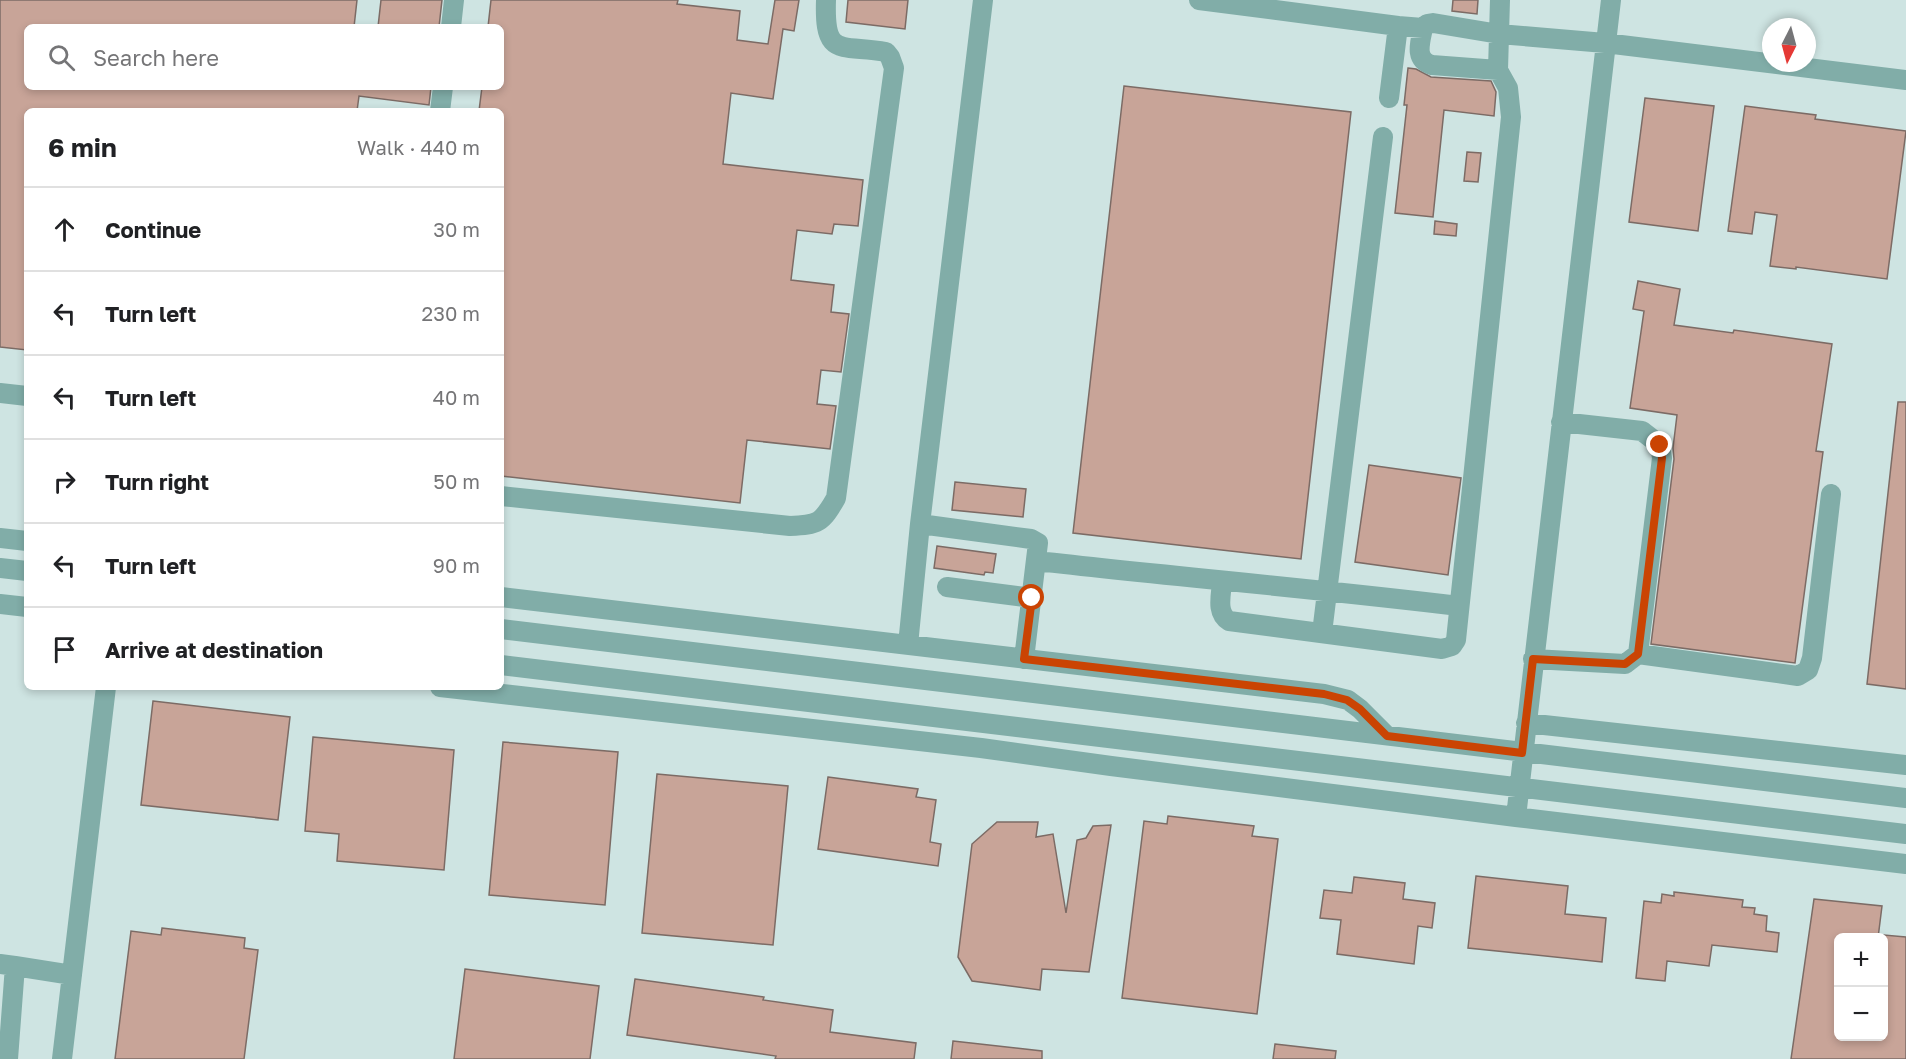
<!DOCTYPE html>
<html lang="en">
<head>
<meta charset="utf-8">
<style>
  body { margin:0; font-family:"Golos Text",sans-serif; background:#f2f2f2; color:#202124 }
  .controls { position:absolute; right:18px; bottom:18px; display:grid; overflow:hidden; border-radius:9px; box-shadow:0 3px 9px #0003 }
  .controls button { width:54px; height:54px; display:grid; place-items:center; padding:0; border:0; border-bottom:2px solid #e0e0e0; background:#fff; color:#202124; font:30px sans-serif }
  .compass { position:absolute; left:1762px; top:18px; width:54px; height:54px; border-radius:50%; background:#fff; box-shadow:0 3px 9px #0003; rotate:186deg }
  .stop { position:absolute; width:18px; height:18px; margin:-14px; border:4px solid #ca4403; border-radius:50%; background:#fff }
  .stop.end { background:#ca4403; border-color:#fff; box-shadow:0 2px 6px #0008 }
  .list { margin:0; padding:0; list-style:none }
  h2 { display:flex; justify-content:space-between; align-items:center; height:78px; margin:0; padding:0 24px; font-size:26px }
  h2 small { font-size:20px; font-weight:400; color:#757577 }
  .list li { display:grid; grid-template-columns:39px 1fr auto; gap:18px; align-items:center; box-sizing:border-box; height:84px; padding:0 24px; border-top:2px solid #e0e0e0 }
  .list b { display:block; font-size:22px; white-space:nowrap }
  .list em { font-size:20px; font-style:normal; color:#757577 }
  .icon { flex:none; width:33px; height:33px; fill:none; stroke:currentColor; stroke-width:2; stroke-linecap:round; stroke-linejoin:round }
  .map { position:relative; flex:none; width:1906px; height:1059px; overflow:hidden }
  .search { position:absolute; background:#fff; box-shadow:0 3px 9px #0003; left:24px; top:24px; width:480px; height:66px; display:flex; align-items:center; gap:15px; box-sizing:border-box; padding:0 21px; border-radius:9px; color:#757577; font-size:22px }
  .panel { position:absolute; background:#fff; box-shadow:0 3px 9px #0003; left:24px; top:108px; width:480px; height:582px; border-radius:9px }
  .map>svg:first-child { display:block }
  .building { fill:#c8a498; stroke:#7c6b65; stroke-width:1.5 }
  .lines { fill:none; stroke-linecap:round; stroke-linejoin:round }
  .minor { stroke:#81ada8; stroke-width:20 }
  .route { stroke:#ca4403; stroke-width:8 }
</style>
</head>
<body>
<div class="map">
<svg width="1906" height="1059" viewBox="0 0 1906 1059">
  <rect width="100%" height="100%" fill="#cee4e2"/>
  <path class="building" d="M0 0H357L354 27H27V87H431L429 105 359 96 357 111 340 109V111H27V350L0 347Z
    M381 0H442L439 27H378Z
    M491 0H678L677 4 740 11 737 40 768 44 775 0H799L794 31 783 29 773 99 731 93 723 164 863 180 858 226 834 224 832 234 797 230 791 280 834 285 831 312 849 314 841 372 821 370 817 404 836 406 830 449 747 440 740 503 501 476V111H479L482 87H501V27H488Z
    M848 0H908L905 29 846 22Z
    M1453 0H1478L1477 14 1452 11Z
    M1408 68 1416 69 1431 77 1491 81 1496 92 1494 116 1444 110 1433 217 1395 213 1407 105H1404Z
    M1124 86 1351 112 1301 559 1073 533Z
    M1645 98 1714 106 1698 231 1629 222Z
    M1745 106 1816 115 1815 119 1906 131 1887 279 1796 267V269L1770 266 1777 215 1755 212 1752 234 1728 231Z
    M1467 152 1481 153 1478 182 1464 181Z
    M1435 221 1457 224 1456 236 1434 234Z
    M1638 281 1680 289 1674 325 1733 333 1734 330 1832 344 1816 451 1823 452 1795 663 1651 644 1674 459 1673 448 1677 415 1630 408 1644 311 1633 309Z
    M1898 402H1906V689L1867 684Z
    M1369 465 1461 478 1448 575 1355 562Z
    M955 482 1026 489 1023 517 952 510Z
    M937 546 996 554 993 573 985 572 984 575 934 568Z
    M153 701 290 717 278 820 141 805Z
    M313 737 454 750 444 870 337 861 339 834 305 831Z
    M503 742 618 752 605 905 489 895Z
    M657 774 788 786 773 945 642 933Z
    M828 777 918 789 916 797 936 800 930 842 941 844 938 866 818 849Z
    M1168 816 1254 826 1252 836 1278 839 1257 1014 1122 998 1144 821 1167 824Z
    M997 822H1038L1036 837 1053 834 1066 913 1077 840 1086 838 1093 826 1111 825 1089 972 1042 969 1040 990 972 981 958 957 972 844Z
    M1476 876 1568 886 1565 914 1606 918 1602 962 1468 948Z
    M1354 877 1405 883 1403 899 1435 903 1432 928 1418 926 1414 964 1337 954 1341 920 1320 918 1324 890 1352 893Z
    M1674 892 1743 900 1742 907 1755 908 1754 914 1767 916 1766 931 1779 933 1777 952 1712 945 1709 966 1667 961 1665 981 1636 978 1644 901 1661 903 1662 894 1674 896Z
    M1814 899 1882 906 1878 938H1839V1036H1884V935L1906 937V1059H1791Z
    M162 928 245 938 244 948 258 950 244 1059H115L131 931 161 935Z
    M465 969 599 986 590 1059H454Z
    M635 979 764 997 763 1000 833 1010 830 1032 916 1043 914 1059H775L776 1056 627 1035Z
    M953 1041 1042 1051V1059H951Z
    M1275 1044 1336 1051 1335 1059H1273Z"/>
  <g class="lines">
    <path class="minor" d="M983 0 920 524 1031 539 1038 543 1024 659
      M1199 0 1398 26 1389 98
      M1398 26 1423 28 1427 24 1433 23 1499 34 1605 43 1906 80
      M451 27 454 0
      M1423 28C1420 43 1414 60 1432 65L1498 70
      M440 111 443 87
      M0 393 27 396
      M501 496 790 526C818 525 822 523 836 498L894 68 890 57 886 52C840 44 824 59 826 0
      M0 538 27 541
      M1037 561C1178 577 1319 589 1459 606
      M0 568 27 571
      M1222 582C1221 596 1216 613 1229 621L1442 649 1452 646 1456 640 1511 117 1508 88 1498 70 1500 0
      M947 587 1032 598
      M501 597 1324 694 1348 700 1360 709 1387 736
      M0 604 27 607
      M501 629 1906 798
      M1322 633 1383 137
      M908 645 920 524
      M1638 654 1798 676 1808 670 1812 658 1831 494
      M1533 659 1625 664 1638 654 1662 458 1660 445 1642 431 1561 422
      M501 665 1906 834
      M440 687 981 748 1111 766 1516 817 1906 864
      M1526 723 1906 765
      M1516 817 1611 0
      M0 964 15 966 8 1059
      M15 966 72 975
      M62 1059 106 687"/>
  </g>
  <g class="lines">
    <path class="route" d="M1032 598 1024 659 1324 694 1347 700 1360 709 1387 736 1522 753 1533 659 1625 664 1638 654 1662 458 1660 445"/>
  </g>
</svg>
<div class="controls">
<button>+</button>
<button>−</button>
</div>
<svg class="compass" viewBox="-18 -18 36 36"><path d="M0-13l5 13h-10z" fill="#e53935"/><path d="M0 13l5-13h-10z" fill="#757577"/></svg>
<div class="stop" style="left:1032px;top:598px"></div>
<div class="stop end" style="left:1660px;top:445px"></div>
<div class="search"><svg class="icon" aria-label="search" viewBox="0 0 24 24"><circle cx="10" cy="10" r="6"/><path d="M15 15l6 6"/></svg>Search here</div>
<section class="panel">
<h2>6 min<small>Walk · 440 m</small></h2>
<ul class="list">
<li><svg class="icon" aria-label="ahead" viewBox="0 0 24 24"><path d="M12 20V5M6 11l6-6 6 6"/></svg><div><b>Continue</b></div><em>30 m</em></li>
<li><svg class="icon" aria-label="left" viewBox="0 0 24 24"><path d="M17 20v-9H6M10 6l-5 5 5 5"/></svg><div><b>Turn left</b></div><em>230 m</em></li>
<li><svg class="icon" aria-label="left" viewBox="0 0 24 24"><path d="M17 20v-9H6M10 6l-5 5 5 5"/></svg><div><b>Turn left</b></div><em>40 m</em></li>
<li><svg class="icon" aria-label="right" viewBox="0 0 24 24"><path d="M7 20v-9h11M14 6l5 5-5 5"/></svg><div><b>Turn right</b></div><em>50 m</em></li>
<li><svg class="icon" aria-label="left" viewBox="0 0 24 24"><path d="M17 20v-9H6M10 6l-5 5 5 5"/></svg><div><b>Turn left</b></div><em>90 m</em></li>
<li><svg class="icon" aria-label="arrive" viewBox="0 0 24 24"><path d="M6 21V4h12l-3 4 3 4H6"/></svg><div><b>Arrive at destination</b></div></li>
</ul>
</section>
</div>
</body>
</html>
